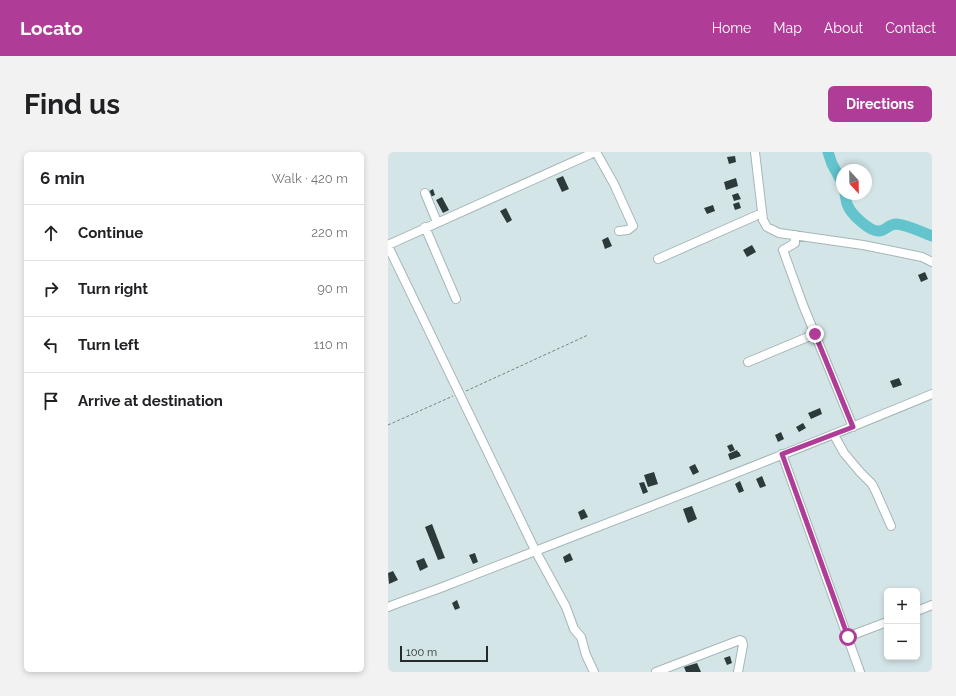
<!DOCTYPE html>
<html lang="en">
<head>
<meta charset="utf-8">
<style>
  body { margin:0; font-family:Raleway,sans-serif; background:#f2f2f2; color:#202124 }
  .controls { position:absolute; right:12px; bottom:12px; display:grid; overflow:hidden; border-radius:6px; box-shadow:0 2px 6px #0003 }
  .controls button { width:36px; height:36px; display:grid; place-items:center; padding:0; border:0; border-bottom:1px solid #e0e0e0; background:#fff; color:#202124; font:20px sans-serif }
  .compass { position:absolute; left:448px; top:12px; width:36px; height:36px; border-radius:50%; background:#fff; box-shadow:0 2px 6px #0003; rotate:158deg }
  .scale { position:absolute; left:12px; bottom:10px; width:88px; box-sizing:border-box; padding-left:4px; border:2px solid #252b2c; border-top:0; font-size:11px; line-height:14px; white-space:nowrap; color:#252b2c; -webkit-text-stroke:3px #d4e5e7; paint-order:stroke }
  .stop { position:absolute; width:12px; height:12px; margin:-9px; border:3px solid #af3d97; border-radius:50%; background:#fff }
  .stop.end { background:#af3d97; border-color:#fff; box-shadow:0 1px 4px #0008 }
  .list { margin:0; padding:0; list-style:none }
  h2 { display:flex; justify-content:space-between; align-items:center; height:52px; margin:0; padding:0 16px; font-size:17px }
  h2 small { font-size:13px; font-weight:400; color:#757577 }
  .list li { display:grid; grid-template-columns:26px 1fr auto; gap:12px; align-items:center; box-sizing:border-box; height:56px; padding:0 16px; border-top:1px solid #e0e0e0 }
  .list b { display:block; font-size:15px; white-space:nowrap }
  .list em { font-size:13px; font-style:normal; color:#757577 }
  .icon { flex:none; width:22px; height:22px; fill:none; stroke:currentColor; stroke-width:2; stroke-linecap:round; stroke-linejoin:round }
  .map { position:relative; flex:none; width:544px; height:520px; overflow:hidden; border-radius:6px }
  header { display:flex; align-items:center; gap:24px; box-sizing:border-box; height:56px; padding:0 20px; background:#af3d97; color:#fff }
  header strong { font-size:19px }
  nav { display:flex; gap:22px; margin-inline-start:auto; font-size:14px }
  .intro { display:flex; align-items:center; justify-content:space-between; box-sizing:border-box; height:96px; padding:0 24px }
  h1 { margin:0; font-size:28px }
  .button { padding:10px 18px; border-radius:6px; background:#af3d97; color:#fff; font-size:14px; font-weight:700 }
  main { display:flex; gap:24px; padding:0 24px }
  aside { flex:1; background:#fff; border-radius:6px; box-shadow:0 2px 6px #0003 }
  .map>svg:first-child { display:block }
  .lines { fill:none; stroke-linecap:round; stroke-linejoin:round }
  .river { stroke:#63c4ce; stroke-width:11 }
  .building { fill:#2c3a3c }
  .minor-casing { stroke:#a6b6b8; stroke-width:10 }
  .path { stroke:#778283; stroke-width:1; stroke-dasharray:3 2; stroke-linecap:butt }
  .minor { stroke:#fff; stroke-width:8 }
  .route { stroke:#af3d97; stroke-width:5 }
</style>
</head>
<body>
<header>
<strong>Locato</strong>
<nav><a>Home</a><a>Map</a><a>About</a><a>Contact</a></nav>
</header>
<div class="intro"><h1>Find us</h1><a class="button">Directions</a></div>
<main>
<aside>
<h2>6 min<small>Walk · 420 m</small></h2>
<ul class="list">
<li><svg class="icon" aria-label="ahead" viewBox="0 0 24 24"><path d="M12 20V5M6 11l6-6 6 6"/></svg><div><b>Continue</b></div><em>220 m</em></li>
<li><svg class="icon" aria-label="right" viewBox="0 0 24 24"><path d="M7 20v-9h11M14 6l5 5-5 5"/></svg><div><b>Turn right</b></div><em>90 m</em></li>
<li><svg class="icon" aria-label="left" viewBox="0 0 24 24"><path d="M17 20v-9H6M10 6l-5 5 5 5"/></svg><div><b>Turn left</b></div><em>110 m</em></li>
<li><svg class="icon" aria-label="arrive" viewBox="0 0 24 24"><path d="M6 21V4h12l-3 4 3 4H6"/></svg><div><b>Arrive at destination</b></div></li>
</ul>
</aside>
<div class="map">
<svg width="544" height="520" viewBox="0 0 544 520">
  <rect width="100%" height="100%" fill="#d4e5e7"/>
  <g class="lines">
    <path class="river" d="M440 0 444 12 454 30
      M457 42C458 46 458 51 460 54 463 62 482 80 491 79 497 79 501 72 508 72 520 73 533 80 544 84"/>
  </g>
  <path class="building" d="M347 4 348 10 341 12 339 5Z
    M175 24 181 37 174 40 168 27Z
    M348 26 350 34 338 38 336 30Z
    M45 37 47 43 40 46 38 41Z
    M350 41 353 47 346 49 344 43Z
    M54 45 61 58 55 61 48 48Z
    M351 50 353 56 347 58 345 52Z
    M325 53 327 59 319 62 316 56Z
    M118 56 124 68 119 71 112 59Z
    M220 85 224 94 217 97 214 88Z
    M364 93 368 100 359 105 355 98Z
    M537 120 540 127 533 130 530 123Z
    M511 226 514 233 505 236 502 229Z
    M432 256 434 262 423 267 420 261Z
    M415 271 418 276 411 280 408 275Z
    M393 280 396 287 390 290 387 283Z
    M344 292 347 298 342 300 339 294Z
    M349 298 350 300H351L353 304 342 308 340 302Z
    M307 312 311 320 305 323 301 315Z
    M266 320 270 332 260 335 256 323Z
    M374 324 378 334 372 336 368 327Z
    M352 329 356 339 351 341 347 332Z
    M256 330 260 340 255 342 251 331Z
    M304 354 309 367 300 371 295 357Z
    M196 357 200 365 193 368 190 360Z
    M44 372 57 406 50 408 37 375Z
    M87 401 90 410 85 412 81 403Z
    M182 401 185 408 177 411 175 405Z
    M36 406 40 415 32 419 28 409Z
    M5 419 10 428 1 432 0 421Z
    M69 448 72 456 67 458 64 451Z
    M342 504 344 511 339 513 336 506Z
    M309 511 313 520H298L296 515Z"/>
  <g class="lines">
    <g class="minor-casing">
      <path id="minor" d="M208 0 226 32 245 74 240 78 231 79
        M367 0 375 68 379 75 391 81 475 93 534 105 544 110
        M37 41 49 70
        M37 75 68 147
        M407 83V91L395 98 415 153 465 275
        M0 93 207 0
        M0 94 147 398 178 455 186 477 193 485 198 503 206 520
        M270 107 374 61
        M360 210 427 182
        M446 283 456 301 472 320 484 332 488 340 503 374
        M394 302 472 520
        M0 455C20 447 40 441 60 433 221 370 384 309 544 242
        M529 459 544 453
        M459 485 499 470
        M268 520 352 488 354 489 355 493 350 520"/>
    </g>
    <path class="path" d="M78 239 200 183
      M0 273 65 244"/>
    <use href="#minor" class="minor"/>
  </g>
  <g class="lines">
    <path class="route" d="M427 182 465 275 394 302 460 485"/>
  </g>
</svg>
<div class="controls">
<button>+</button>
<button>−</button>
</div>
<svg class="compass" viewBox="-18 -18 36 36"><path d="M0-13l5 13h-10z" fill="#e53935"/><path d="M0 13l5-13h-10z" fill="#757577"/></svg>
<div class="scale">100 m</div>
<div class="stop" style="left:460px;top:485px"></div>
<div class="stop end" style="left:427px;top:182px"></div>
</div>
</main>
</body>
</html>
